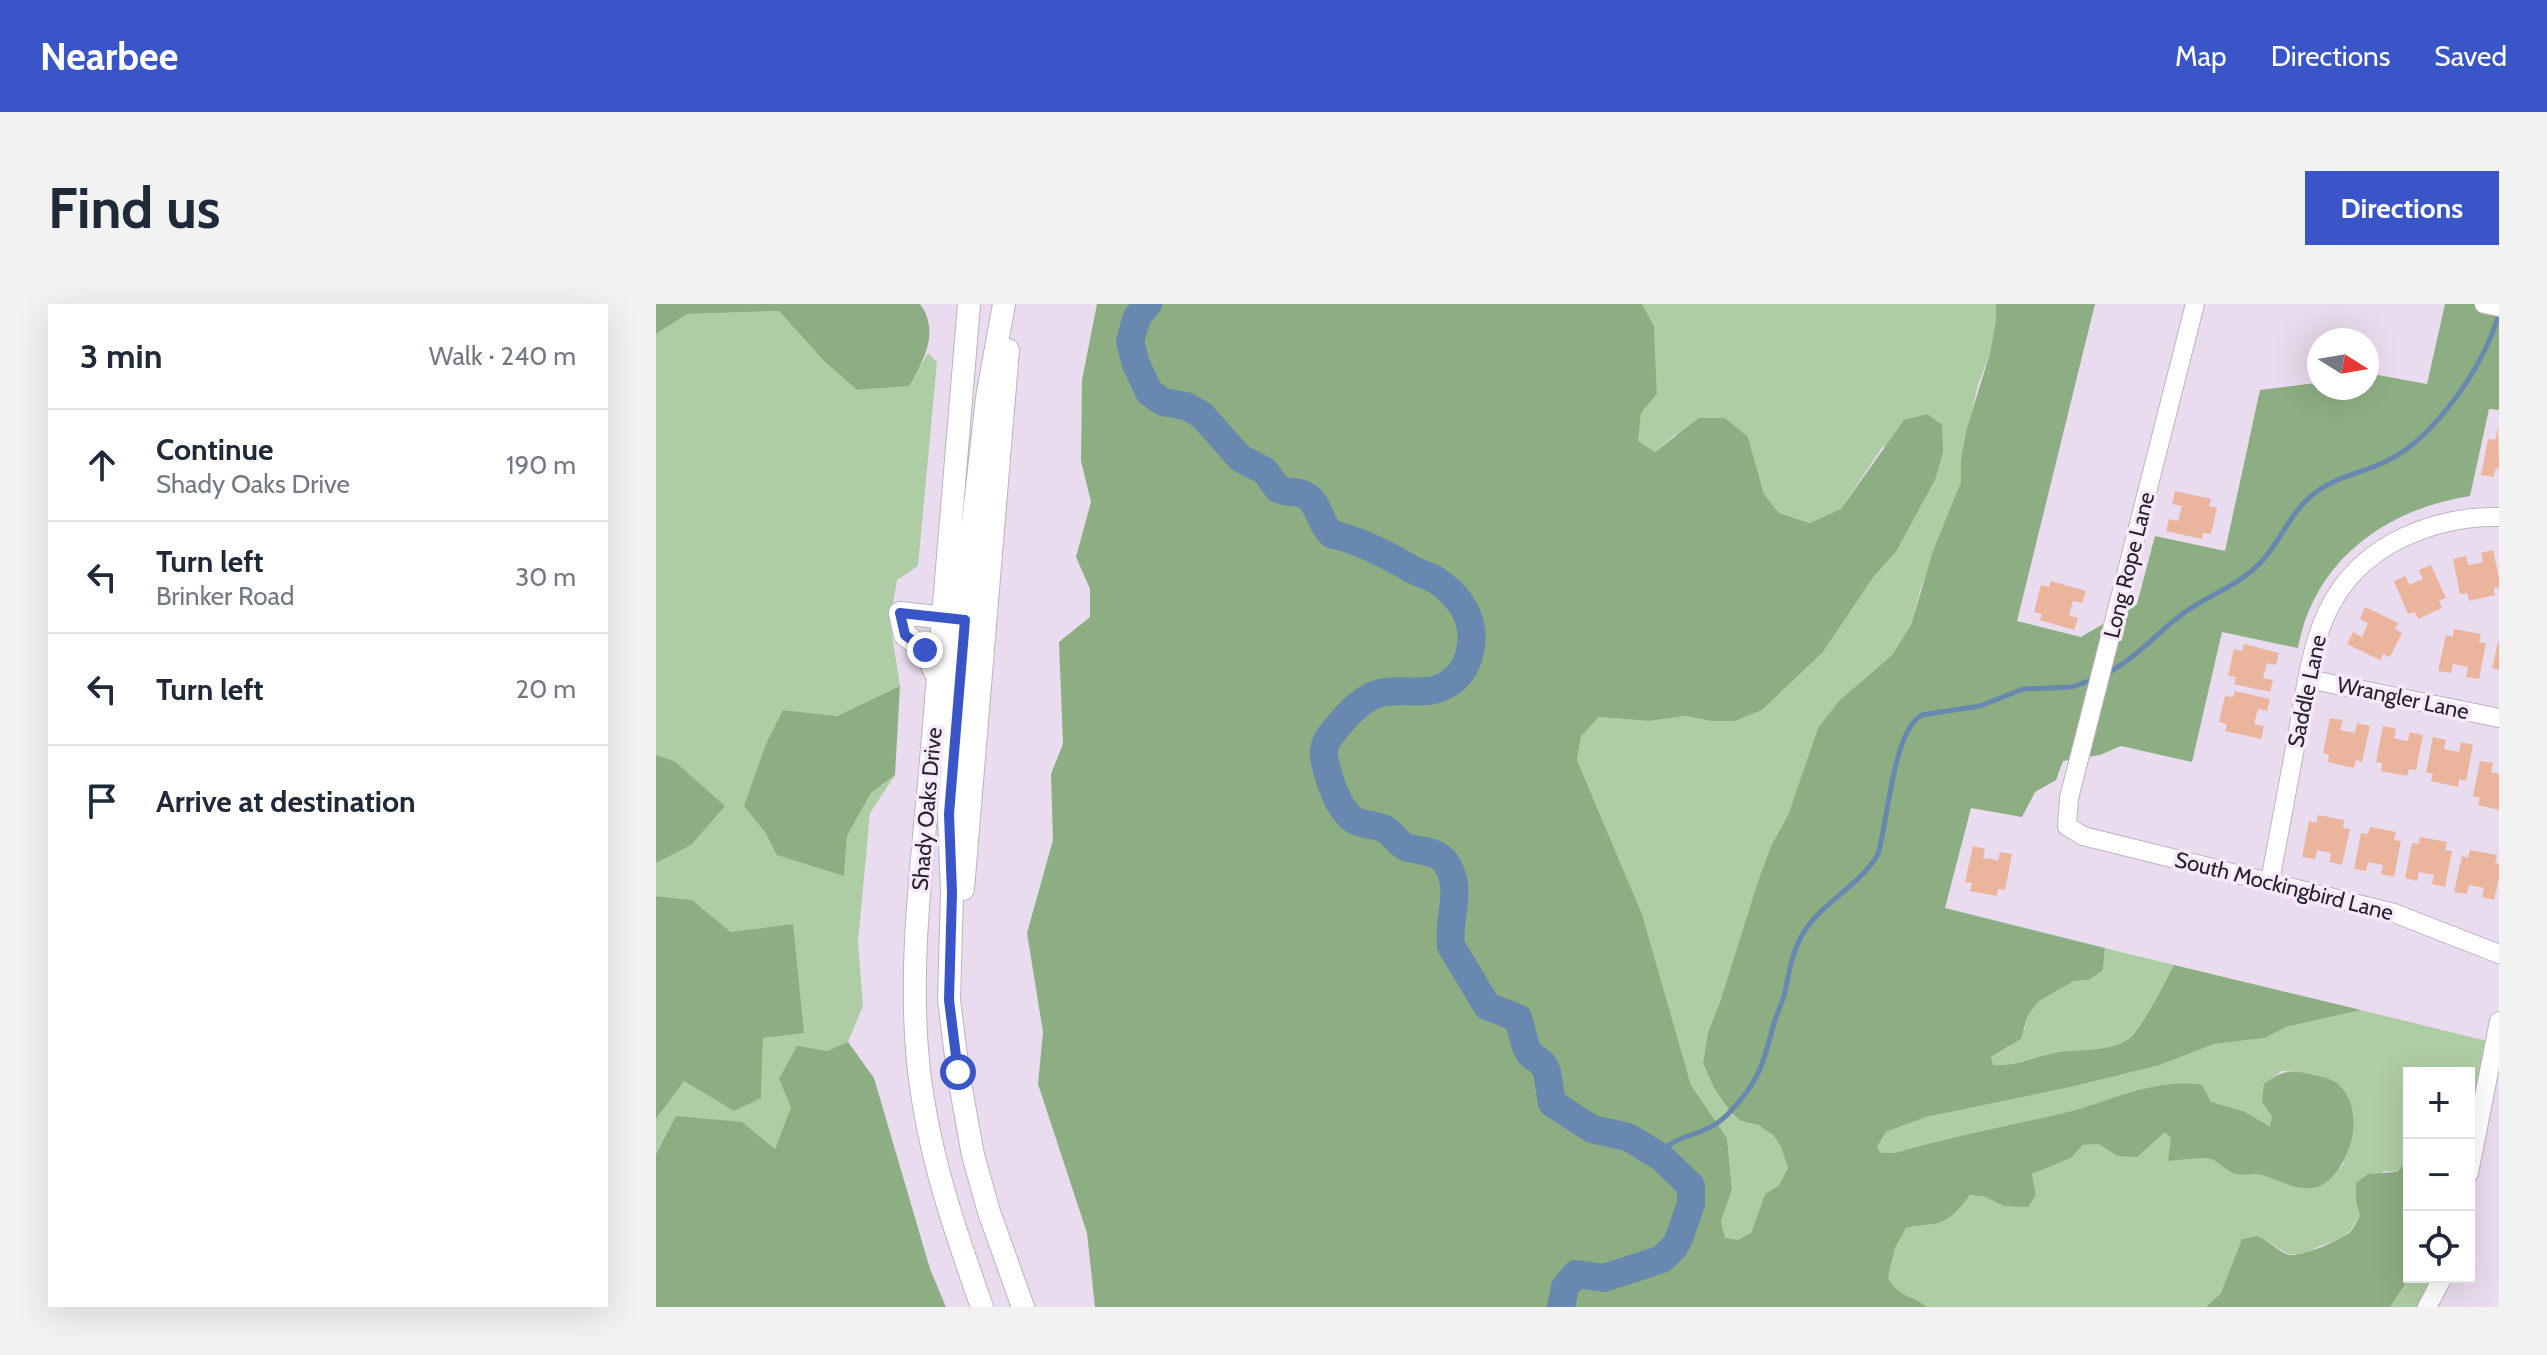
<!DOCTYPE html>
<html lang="en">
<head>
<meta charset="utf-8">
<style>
  body { margin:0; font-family:Cabin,sans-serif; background:#f2f2f3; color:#1f2937 }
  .controls { position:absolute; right:24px; bottom:24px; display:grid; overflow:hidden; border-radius:0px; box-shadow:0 8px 32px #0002 }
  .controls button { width:72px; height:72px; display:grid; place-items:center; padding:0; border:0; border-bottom:2px solid #e0e1e3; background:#fff; color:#1f2937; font:40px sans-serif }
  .compass { position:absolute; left:1651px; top:24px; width:72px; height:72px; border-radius:50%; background:#fff; box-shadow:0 8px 32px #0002; rotate:101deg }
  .stop { position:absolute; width:24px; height:24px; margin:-18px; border:6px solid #3a55c7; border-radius:50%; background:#fff }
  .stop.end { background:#3a55c7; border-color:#fff; box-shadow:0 2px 8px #0008 }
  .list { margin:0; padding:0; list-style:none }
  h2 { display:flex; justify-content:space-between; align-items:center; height:104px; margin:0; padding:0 32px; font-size:34px }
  h2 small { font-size:26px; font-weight:400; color:#747a83 }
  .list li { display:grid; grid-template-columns:52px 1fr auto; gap:24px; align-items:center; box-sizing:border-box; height:112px; padding:0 32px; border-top:2px solid #e0e1e3 }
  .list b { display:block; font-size:30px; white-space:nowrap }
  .list p { margin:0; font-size:26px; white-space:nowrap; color:#747a83 }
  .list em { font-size:26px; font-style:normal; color:#747a83 }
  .icon { flex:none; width:44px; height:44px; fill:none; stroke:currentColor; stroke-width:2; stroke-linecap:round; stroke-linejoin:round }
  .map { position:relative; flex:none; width:1843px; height:1003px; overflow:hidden; border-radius:0px }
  header { display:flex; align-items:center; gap:48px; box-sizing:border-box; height:112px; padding:0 40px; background:#3a55c7; color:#fff }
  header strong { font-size:38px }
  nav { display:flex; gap:44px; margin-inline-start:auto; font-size:28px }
  .intro { display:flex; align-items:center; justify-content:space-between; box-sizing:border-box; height:192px; padding:0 48px }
  h1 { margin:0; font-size:56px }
  .button { padding:20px 36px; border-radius:0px; background:#3a55c7; color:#fff; font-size:28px; font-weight:700 }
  main { display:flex; gap:48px; padding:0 48px }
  aside { flex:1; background:#fff; border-radius:0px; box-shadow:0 8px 32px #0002 }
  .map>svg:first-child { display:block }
  .green { fill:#afcda4 }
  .forest { fill:#8dad82 }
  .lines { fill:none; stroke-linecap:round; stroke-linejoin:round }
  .stream { stroke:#6888b0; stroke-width:5 }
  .river { stroke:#6888b0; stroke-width:28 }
  .building { fill:#ebb49d }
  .minor-casing { stroke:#bdb1c2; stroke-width:20 }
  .tertiary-casing { stroke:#bdb1c2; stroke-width:24 }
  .minor { stroke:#fff; stroke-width:18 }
  .tertiary { stroke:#fff; stroke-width:22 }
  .route { stroke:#3a55c7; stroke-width:10 }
  .labels { text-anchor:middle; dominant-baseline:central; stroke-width:7; stroke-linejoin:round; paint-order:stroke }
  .street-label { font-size:22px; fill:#272329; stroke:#f6e9fb }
</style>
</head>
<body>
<header>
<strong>Nearbee</strong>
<nav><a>Map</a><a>Directions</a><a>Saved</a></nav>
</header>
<div class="intro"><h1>Find us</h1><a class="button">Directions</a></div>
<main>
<aside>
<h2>3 min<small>Walk · 240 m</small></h2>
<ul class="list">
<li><svg class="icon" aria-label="ahead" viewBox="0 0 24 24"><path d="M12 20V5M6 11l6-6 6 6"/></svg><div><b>Continue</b><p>Shady Oaks Drive</p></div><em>190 m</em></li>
<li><svg class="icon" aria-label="left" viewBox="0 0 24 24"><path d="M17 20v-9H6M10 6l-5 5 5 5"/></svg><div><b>Turn left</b><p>Brinker Road</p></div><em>30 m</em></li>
<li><svg class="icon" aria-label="left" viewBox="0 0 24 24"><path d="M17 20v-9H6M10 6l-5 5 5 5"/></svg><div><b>Turn left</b></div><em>20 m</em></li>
<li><svg class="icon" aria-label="arrive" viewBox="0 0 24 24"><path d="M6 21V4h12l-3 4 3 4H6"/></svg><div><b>Arrive at destination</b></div></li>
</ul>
</aside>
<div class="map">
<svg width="1843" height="1003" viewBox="0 0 1843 1003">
  <rect width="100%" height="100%" fill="#e9dcee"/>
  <path class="green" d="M986 0H1340V16L1334 49 1322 81 1305 155V178L1264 287 1255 322 1236 351 1207 376 1162 424 1132 511 1115 542 1102 577 1064 698 1052 728 1047 759 1058 784 1074 809 1085 817 1102 821 1117 831 1125 843 1132 864 1123 881 1109 890 1095 929 1082 937 1069 935 1065 918 1076 885 1071 834 1035 781 986 610 921 456 925 431 943 413 993 417 1030 412 1055 417H1079L1106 406 1167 348 1218 272 1240 248 1279 176 1227 142 1185 205 1155 219 1123 209 1108 190 1092 133 1019 131 999 148 981 137 985 109 1001 90 998 22Z
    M123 7 168 57 201 86 253 82 272 49 281 58 262 262 241 276 234 318 244 382 181 412 127 406 89 502 109 528 122 551 188 571 191 532 215 489 239 471 214 509 202 638 207 702 192 738 171 747 135 803 119 845 20 812 0 850V815L28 776 105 794 107 734 148 728 75 628 36 596 0 592V559L35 541 18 457 0 451V30L31 10Z
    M1449 644 1518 661C1509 678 1487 725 1471 735 1453 748 1425 745 1404 748 1380 751 1361 763 1336 761L1335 753 1353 743 1369 725 1372 711 1383 697 1418 677 1433 676 1447 666Z
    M1705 706 1839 739 1813 869V769H1753V858L1741 868 1728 867 1700 898 1704 912C1689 935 1689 934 1664 942 1656 945 1660 945 1652 948 1636 956 1623 945 1610 936L1572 974 1565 989 1550 1003H1271C1254 989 1246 996 1232 974L1239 944 1250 924C1260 921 1267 922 1277 920 1292 919 1306 903 1314 891L1329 893 1348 902 1380 891 1376 870 1415 854 1427 841 1443 840 1461 852 1509 827 1515 834 1513 857C1525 857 1538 853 1550 853 1559 854 1568 864 1577 868 1585 872 1597 869 1607 871 1649 883 1653 900 1688 859L1643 768 1626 767 1608 780 1616 812 1615 822 1587 807 1494 784 1413 808 1239 849H1225L1221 843 1230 828 1270 813 1415 783 1504 761 1558 740 1609 734 1630 723Z
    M1754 973H1787L1771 1003H1734Z"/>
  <path class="forest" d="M0 0H264C284 27 268 57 253 82L201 86 168 57 123 7 31 10 0 30Z
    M441 0H986L998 22 1001 90 985 109 982 137 999 148 1043 114H1069L1092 133 1108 190 1123 209 1154 219 1185 205 1248 116 1271 110 1286 121 1287 148 1279 176 1240 248 1218 272 1167 348 1106 406 1079 417H1055L1030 412 993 417 943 413 925 432 921 456 986 610 1035 781 1071 834 1076 885 1065 918 1069 934 1082 936 1095 929 1109 890 1123 881 1132 864 1125 843 1117 831 1102 821 1085 817 1074 808 1058 784 1047 759 1052 728 1064 698 1102 577 1115 542 1132 511 1162 424 1183 397 1236 351 1255 321 1277 247 1305 178V155L1311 124 1334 49 1340 16V0H1439L1361 317 1425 333 1481 300 1499 232 1569 247 1604 86 1660 79 1663 68V84H1711V69L1771 80 1789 0H1843V106L1833 105 1814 192C1730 205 1658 256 1642 344L1566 328 1536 458 1465 442 1444 451 1407 457 1400 476 1379 488 1366 513 1315 504 1289 604 1449 644 1447 666 1433 676 1418 677 1383 697 1372 711 1365 735 1335 753 1337 761C1361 763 1381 751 1404 748 1425 745 1453 748 1472 735 1487 724 1509 678 1518 661L1705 706 1630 723 1609 734 1558 740 1504 761 1415 783 1270 813 1230 828 1221 843 1225 849H1239C1295 833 1352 822 1408 809 1453 798 1499 773 1546 781L1555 798 1587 807 1614 822 1616 812 1606 798 1608 780C1624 768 1633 765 1653 770 1662 772 1675 774 1682 780 1709 805 1697 853 1674 875 1652 896 1629 877 1606 871 1597 869 1589 872 1581 870 1572 869 1564 858 1555 855 1547 852 1523 857 1512 857L1515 834 1509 828 1481 853 1461 852 1443 840 1427 841 1415 854 1376 870 1380 891 1372 903 1348 902 1329 893 1314 891C1306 903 1292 919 1277 920 1267 922 1260 921 1250 924L1239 944 1232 974C1246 996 1254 989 1271 1003H439L431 929 382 780 387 728 371 629 397 536 395 470 407 440 403 338 434 313V285L420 253 435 198 425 157 426 76Z
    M244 382 239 471 215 489 191 532 188 572 121 551 109 528 88 502 110 440 127 406 181 412Z
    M0 451 18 457 69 502 35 541 0 559Z
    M0 592 36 596 75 628 137 620 148 729 107 734 105 794 78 807 28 777 0 815Z
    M192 738 218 774 274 965 290 1003H0V850L20 812 86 818 119 845 135 803 123 775 141 742 171 747Z
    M1751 858H1753L1754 973 1734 1003H1550L1565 989 1586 935 1601 932C1613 936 1622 949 1635 951 1644 953 1686 936 1694 928 1698 924 1701 917 1704 912L1700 898V879L1712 870 1741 868Z"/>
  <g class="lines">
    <path class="stream" d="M1448 371C1478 356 1499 331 1525 311 1550 292 1580 283 1602 261 1623 241 1632 212 1654 193 1676 173 1705 170 1731 157 1780 133 1828 61 1843 10
      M1001 851C1025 826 1048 835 1073 809 1102 779 1107 761 1117 723 1120 711 1126 700 1129 688 1133 670 1135 652 1144 635 1162 599 1203 584 1222 550 1232 517 1237 426 1266 411L1324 402 1367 385 1416 383 1439 375"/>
    <path class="river" d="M492 0 481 13 474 37 480 60 493 88 507 98 530 102 546 111 584 154 609 167 622 185C631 189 641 187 649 191 663 198 664 220 675 230 702 236 728 249 752 263 761 269 771 271 780 276 803 291 819 314 815 342 813 356 807 369 795 378 775 393 753 385 730 388 711 390 694 407 682 422 674 431 666 440 668 454 672 472 682 508 700 517 709 521 720 521 729 525 738 530 742 541 752 544 765 547 782 547 790 559 808 586 791 614 795 642L831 702 862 714 870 743 874 750 887 760 891 768 896 799 936 825 972 833 1005 853 1035 882V900L1023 934 1019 942 1006 955 948 974 920 970 909 983 905 1003"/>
  </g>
  <path class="building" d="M1842 124 1843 165 1840 164 1837 173 1825 171 1832 135 1839 136Z
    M1519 187 1555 195 1553 202 1561 204 1555 230 1547 229 1546 235 1510 227 1513 215 1522 217 1526 202 1516 200Z
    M1837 246 1843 274V283L1838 284 1839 291 1813 297 1811 289 1804 290 1797 255 1810 252 1812 261 1819 260 1827 258 1825 249Z
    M1775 261 1790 294 1783 297 1786 304 1762 315 1759 308 1752 310 1738 277 1750 272 1753 281 1767 275 1763 266Z
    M1395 277 1430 287 1426 299 1417 297 1413 311 1422 314 1418 326 1384 316 1386 310 1378 308 1385 281 1393 283Z
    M1709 303 1742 319 1739 325 1746 329 1734 353 1727 350 1724 356 1691 340 1697 328 1706 333 1712 319 1704 315Z
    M1798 325 1825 330 1823 338 1830 339 1823 375 1810 373 1812 363 1797 360 1795 369 1782 367 1790 331 1797 333Z
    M1842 338H1843V366L1836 364Z
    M1588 340 1623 349 1620 361 1611 359 1607 374 1617 376 1614 388 1578 380 1580 373 1572 372 1578 345 1586 347Z
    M1579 387 1614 395 1611 407 1602 405 1598 420 1608 422 1605 435 1569 427 1571 420 1563 418 1569 392 1577 393Z
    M1674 414 1687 416 1684 426 1699 429 1701 419 1714 422 1706 458 1700 456 1698 464 1672 458 1673 451 1667 449Z
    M1727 422 1740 425 1738 434 1745 436 1752 437 1754 428 1767 431 1760 466 1753 465 1751 472 1725 467 1726 459 1720 458Z
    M1777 433 1790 436 1788 445 1803 448 1805 438 1817 441 1810 477 1803 475 1802 483 1775 477 1777 470 1770 468Z
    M1824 457 1837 459 1835 468 1843 470V506L1822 501 1824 494 1817 492Z
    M1662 511 1688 516 1687 524 1694 525 1686 561 1674 558 1675 549 1661 546 1659 555 1646 553 1653 517 1660 519Z
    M1714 523 1740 528 1738 536 1745 537 1738 573 1725 570 1727 561 1712 558 1710 567 1698 565 1705 529 1712 530Z
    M1764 533 1791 538 1789 546 1796 547 1789 583 1776 580 1778 571 1763 568 1761 577 1749 574 1756 539 1763 540Z
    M1317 542 1329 545 1327 554 1335 555 1342 557 1344 548 1356 550 1349 586 1342 585 1341 592 1314 587 1316 579 1309 578Z
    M1814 546 1841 551 1839 559 1843 560V574L1838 596 1826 593 1828 584 1813 581 1811 590 1798 588 1806 552 1812 554Z"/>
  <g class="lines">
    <g class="minor-casing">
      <path id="minor" d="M1539 0 1413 494 1411 522 1427 532 1738 609 1843 650
        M1828 0 1843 3
        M1652 375 1843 414
        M1614 577C1623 529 1632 481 1641 433 1656 348 1661 274 1748 233 1779 219 1809 212 1843 213
        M1813 869 1843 717
        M1771 1003 1787 973"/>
    </g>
    <g class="tertiary-casing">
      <path id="tertiary" d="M313 0C300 148 289 297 276 445 268 545 253 646 261 746 268 836 296 919 326 1003
        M348 0 331 94 314 246 293 510 296 589 293 696 302 768 317 851 333 908 367 1003
        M281 372 269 346 249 331 244 309 300 315
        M307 585 352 46"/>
    </g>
    <use href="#minor" class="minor"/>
    <use href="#tertiary" class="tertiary"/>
  </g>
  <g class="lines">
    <path class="route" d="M269 346 249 331 244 309 309 316 293 510 296 589 293 696 302 768"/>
  </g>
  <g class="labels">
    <g class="street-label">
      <text transform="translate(1473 261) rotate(-76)">Long Rope Lane</text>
      <text transform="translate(1651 387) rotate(-78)">Saddle Lane</text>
      <text transform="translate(1747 394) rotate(12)">Wrangler Lane</text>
      <text transform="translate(271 505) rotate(-85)">Shady Oaks Drive</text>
      <text transform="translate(1628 582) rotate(14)">South Mockingbird Lane</text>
    </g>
  </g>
</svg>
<div class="controls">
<button>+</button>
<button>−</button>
<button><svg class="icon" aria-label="locate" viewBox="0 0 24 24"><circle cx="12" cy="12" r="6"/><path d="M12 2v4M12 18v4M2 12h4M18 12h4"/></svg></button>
</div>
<svg class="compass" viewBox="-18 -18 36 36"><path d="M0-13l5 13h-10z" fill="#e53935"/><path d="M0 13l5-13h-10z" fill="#747a83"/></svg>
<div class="stop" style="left:302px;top:768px"></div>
<div class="stop end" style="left:269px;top:346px"></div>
</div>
</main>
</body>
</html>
